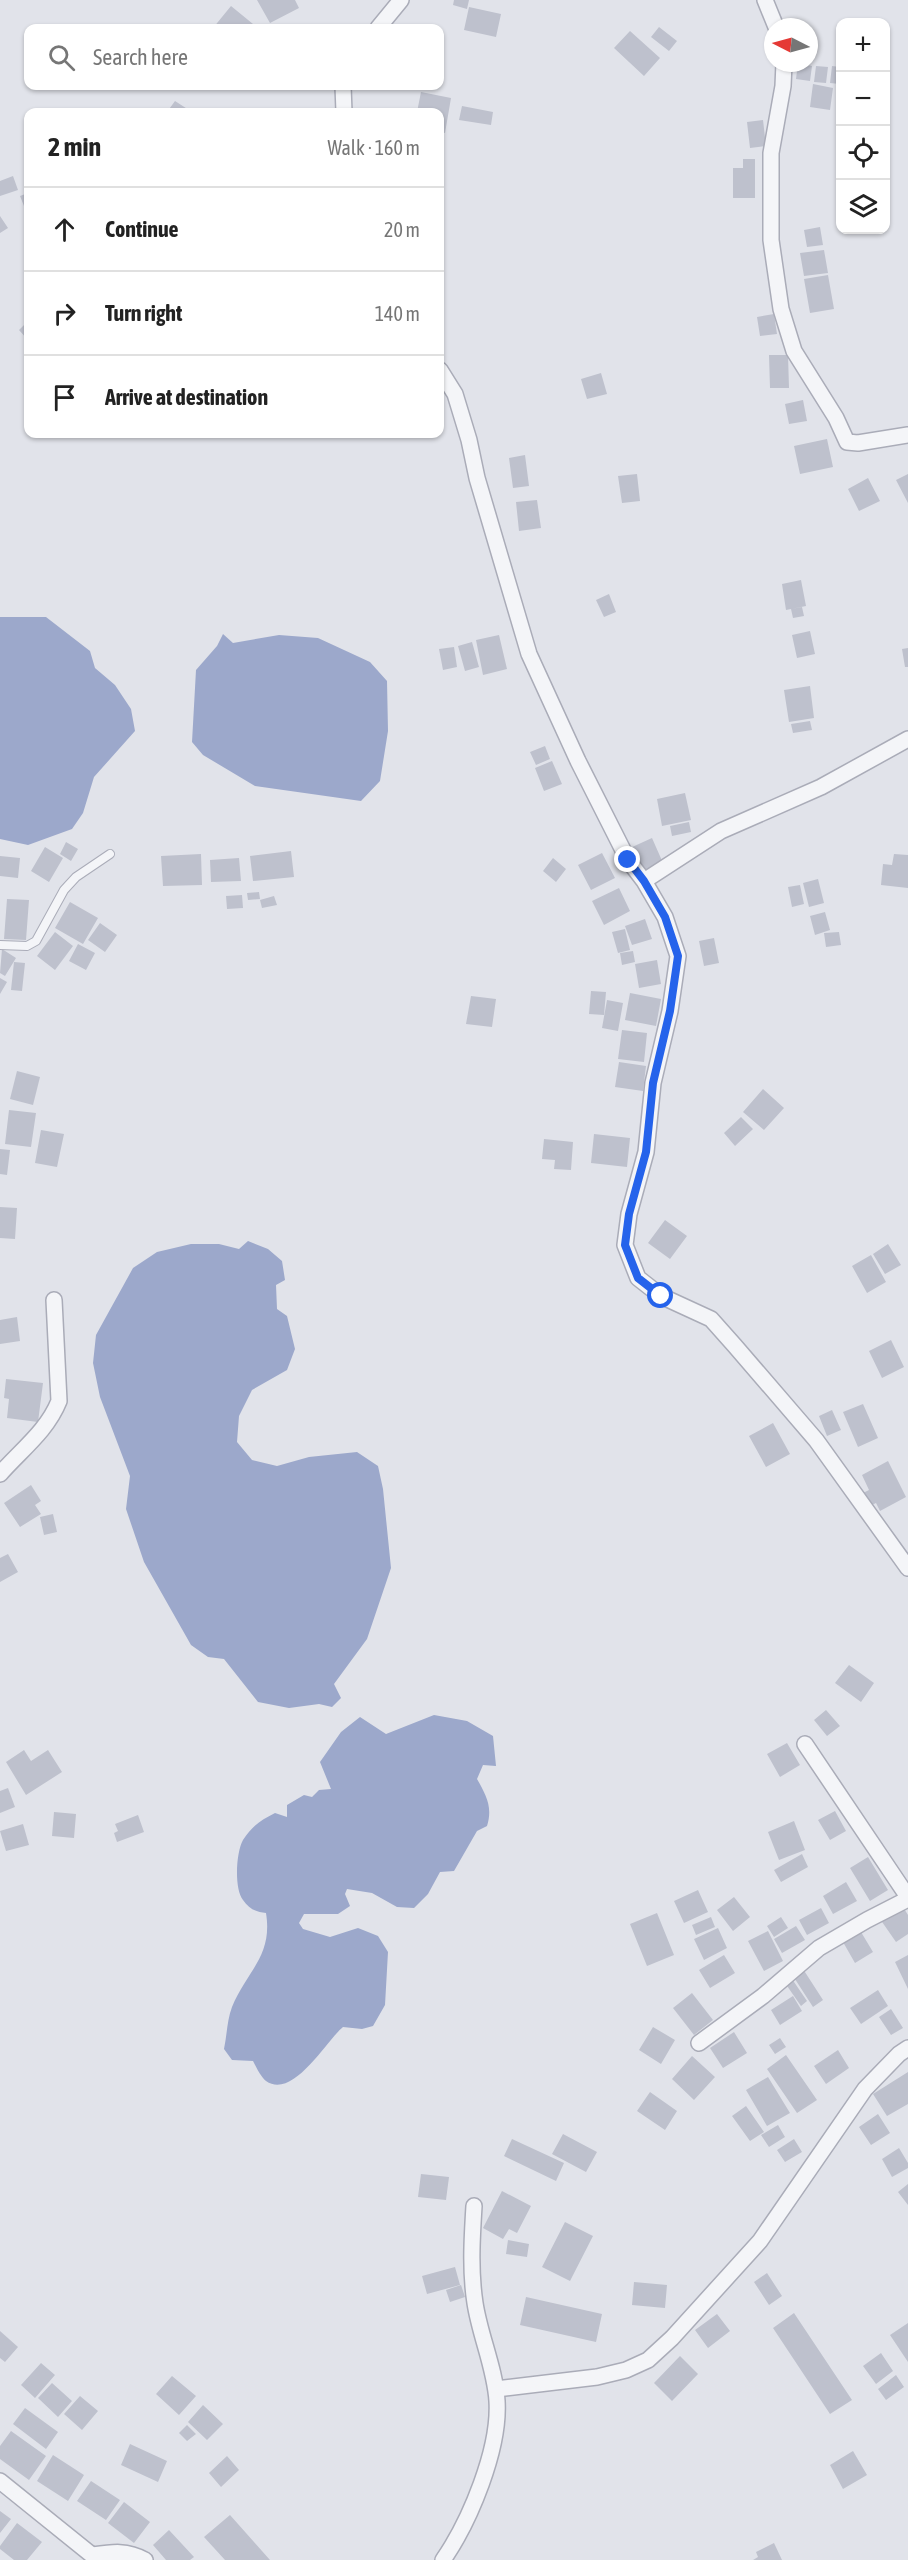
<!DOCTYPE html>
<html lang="en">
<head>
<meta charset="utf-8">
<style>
  body { margin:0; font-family:"Asap Condensed",sans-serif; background:#f6f6f6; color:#222 }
  .controls { position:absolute; right:18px; top:18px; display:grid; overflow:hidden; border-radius:12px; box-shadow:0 2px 4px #0004 }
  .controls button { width:54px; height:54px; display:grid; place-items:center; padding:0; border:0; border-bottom:2px solid #e0e0e0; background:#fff; color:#222; font:30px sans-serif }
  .compass { position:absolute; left:764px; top:18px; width:54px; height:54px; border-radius:50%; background:#fff; box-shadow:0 2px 4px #0004; rotate:276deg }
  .stop { position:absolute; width:18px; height:18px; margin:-14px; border:4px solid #2563eb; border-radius:50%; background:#fff }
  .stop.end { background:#2563eb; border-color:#fff; box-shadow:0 2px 6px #0008 }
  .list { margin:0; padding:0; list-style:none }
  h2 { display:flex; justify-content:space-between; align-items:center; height:78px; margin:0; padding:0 24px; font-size:26px }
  h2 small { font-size:20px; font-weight:400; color:#767676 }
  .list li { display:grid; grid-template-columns:39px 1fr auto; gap:18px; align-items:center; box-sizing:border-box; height:84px; padding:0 24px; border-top:2px solid #e0e0e0 }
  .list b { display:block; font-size:22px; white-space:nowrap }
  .list em { font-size:20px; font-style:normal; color:#767676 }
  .icon { flex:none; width:33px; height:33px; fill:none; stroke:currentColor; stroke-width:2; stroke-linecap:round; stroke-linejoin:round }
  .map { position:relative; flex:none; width:908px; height:2560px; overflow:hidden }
  .search { position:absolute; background:#fff; box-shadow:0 2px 4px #0004; left:24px; top:24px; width:420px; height:66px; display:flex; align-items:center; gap:15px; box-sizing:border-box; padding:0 21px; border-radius:12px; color:#767676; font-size:22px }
  .panel { position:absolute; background:#fff; box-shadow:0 2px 4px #0004; left:24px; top:108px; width:420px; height:330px; border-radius:12px }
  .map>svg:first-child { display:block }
  .water { fill:#9ca8cb }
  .building { fill:#bec1cd }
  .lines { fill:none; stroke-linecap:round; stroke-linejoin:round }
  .lane-casing { stroke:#aaacb8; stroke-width:10 }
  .street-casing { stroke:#aaacb8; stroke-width:18 }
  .lane { stroke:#f4f5f8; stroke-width:8 }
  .street { stroke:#f4f5f8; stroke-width:15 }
  .route { stroke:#2563eb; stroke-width:8 }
</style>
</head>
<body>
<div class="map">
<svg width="908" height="2560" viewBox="0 0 908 2560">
  <rect width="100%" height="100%" fill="#e1e3ea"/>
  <path class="water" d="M0 617H46L90 651 95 668 115 685 131 709 135 731 94 777 83 813 72 829 28 845 0 839Z
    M223 634 233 643 279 635 318 638 370 662 387 681 388 731 380 781 361 801 255 786 203 755 192 742 196 670 217 646Z
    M248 1241 268 1249 282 1261 285 1280 276 1285 277 1309 287 1316 295 1349 287 1370 252 1390 239 1416 237 1442 252 1460 277 1466 309 1457 357 1452 378 1466 383 1489 391 1568 367 1639 334 1684 341 1698 332 1707 319 1704 289 1708 258 1702 224 1659 208 1657 191 1645 144 1562 126 1509 130 1476 100 1397 93 1363 96 1335 133 1268 157 1252 191 1244H219L239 1249Z
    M434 1715 467 1721 493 1736 496 1766 483 1765 477 1779C486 1795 493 1807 487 1826L477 1831 454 1871 440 1872 428 1894 414 1908 397 1907 372 1893 347 1889 345 1894 350 1906 338 1914H304L299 1923 303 1929 330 1937 358 1928 378 1936 388 1952 385 2005 373 2026 362 2029 343 2027C326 2041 293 2100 266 2081 261 2077 256 2067 253 2061L232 2060 224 2049C227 2035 227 2020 232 2007 247 1971 273 1956 266 1913 256 1912 249 1909 243 1900 234 1889 236 1852 243 1840 252 1826 261 1820 275 1813L287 1817V1805L304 1795 312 1797 319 1790 331 1789 320 1762 341 1732 360 1717 386 1734Z"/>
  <path class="building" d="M257 0H295L299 8 270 23Z
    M454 0H469L467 9 453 5Z
    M231 6 253 24 250 28H213Z
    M469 7 501 14 496 37 464 30Z
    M659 27 677 41 669 51 651 37Z
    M630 31 660 58 644 76 614 48Z
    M798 63 812 66 810 81 796 79Z
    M816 66 828 67 826 83 814 82Z
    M832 66 840 67V84L830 83Z
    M813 84 833 88 830 110 810 107Z
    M421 92 451 98 445 133 440 132V112H417Z
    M175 101 192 112H167Z
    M462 106 493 112 491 125 459 120Z
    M763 120 766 146 750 148 747 122Z
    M743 159H755V198H733V168H743Z
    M13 176 18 190 0 196V181Z
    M28 193V210L26 211 20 196Z
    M0 216 8 228 0 233Z
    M820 227 823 245 807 247 804 230Z
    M824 250 828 273 804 276 800 253Z
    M828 275 834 309 810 313 804 279Z
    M774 314 777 334 760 336 757 317Z
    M28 321V340L19 330Z
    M769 355H788L789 388H770Z
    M601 373 607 394 587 399 581 379Z
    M803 400 807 421 789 424 785 404Z
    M827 439 833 467 800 474 794 446Z
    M525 455 529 486 513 488 509 458Z
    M637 474 640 501 622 503 618 476Z
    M908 474V503L896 480Z
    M868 478 880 501 859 511 848 489Z
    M537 500 541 528 519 531 516 502Z
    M801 580 806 606 786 610 782 584Z
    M609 594 616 612 604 617 596 600Z
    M802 607 804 616 793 618 791 609Z
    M810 631 815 654 797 658 792 635Z
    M499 635 507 669 483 675 476 640Z
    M472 642 479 667 465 671 458 646Z
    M454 647 457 667 443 670 439 649Z
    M908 648V667H905L902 649Z
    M810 686 814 718 789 722 784 690Z
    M810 721 812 730 793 733 791 724Z
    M545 746 550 759 536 765 530 752Z
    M552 761 562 784 544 791 535 768Z
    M685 793 691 820 662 826 657 799Z
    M689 822 691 832 672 836 670 826Z
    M652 838 663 863 640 873 630 848Z
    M66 842 78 849 71 861 60 854Z
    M45 847 63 858 49 882 31 871Z
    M291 851 294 877 253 881 250 856Z
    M602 853 615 878 591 890 578 865Z
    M201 854 202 885 163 886 161 856Z
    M894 854 908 855V888L881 885 883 864 892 865Z
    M0 856 20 858 18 878 0 876Z
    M239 858 241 881 211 882 210 860Z
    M553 858 566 869 556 882 543 871Z
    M818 879 824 903 809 907 803 883Z
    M800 885 804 904 792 907 788 887Z
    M619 888 630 911 604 925 592 901Z
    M259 892 260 899 248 900 247 893Z
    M242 895 243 908 227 909 226 896Z
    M274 896 277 905 262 908 260 900Z
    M7 899 29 900 26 940 4 939Z
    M70 902 98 918 83 944 55 928Z
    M825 912 830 930 815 935 810 916Z
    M645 919 652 939 632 945 625 926Z
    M100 923 117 935 105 952 88 940Z
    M625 929 630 950 618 953 612 932Z
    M55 932 73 946 55 970 37 956Z
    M839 932 841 945 826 947 824 933Z
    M714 938 719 963 704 966 699 941Z
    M78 944 95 953 86 970 69 961Z
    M2 949 16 958 5 976 0 973Z
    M633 951 635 962 622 965 620 953Z
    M657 960 661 984 639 988 635 964Z
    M14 962 25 963 22 991 11 990Z
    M0 978 7 982 0 994Z
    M591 991 606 992 604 1015 589 1014Z
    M630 993 661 999 656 1026 625 1020Z
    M471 996 496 999 492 1027 466 1024Z
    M607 1000 623 1003 618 1031 602 1028Z
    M622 1030 647 1033 644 1062 618 1059Z
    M619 1062 646 1066 643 1091 615 1087Z
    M17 1071 40 1077 33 1105 10 1099Z
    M763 1089 784 1108 764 1130 743 1112Z
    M9 1110 36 1113 31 1147 5 1144Z
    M741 1117 753 1129 735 1146 724 1133Z
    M41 1130 64 1134 57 1167 35 1163Z
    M594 1134 630 1138 627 1167 591 1163Z
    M544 1139 573 1142 571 1170 554 1169 555 1160 542 1159Z
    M0 1149 10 1150 7 1175 0 1174Z
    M0 1207 17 1208 15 1239 0 1238Z
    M665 1220 687 1236 670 1259 648 1243Z
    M888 1244 901 1265 885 1274 873 1254Z
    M871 1255 886 1282 867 1293 852 1266Z
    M17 1317 20 1341 0 1344V1320Z
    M891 1340 904 1367 882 1378 869 1351Z
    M6 1379 43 1383 38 1422 7 1418 9 1399 4 1398Z
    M863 1404 878 1438 858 1447 843 1412Z
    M832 1410 841 1430 827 1436 819 1416Z
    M773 1423 790 1454 766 1467 749 1436Z
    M888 1461 906 1497 880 1511 876 1503 868 1507 861 1494 869 1490 862 1475Z
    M31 1485 41 1501 35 1505 41 1514 20 1527 4 1503Z
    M53 1514 57 1532 44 1535 40 1517Z
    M8 1554 18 1572 0 1582V1558Z
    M849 1665 874 1683 861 1702 835 1683Z
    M826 1710 840 1726 827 1736 814 1720Z
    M787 1743 800 1765 780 1777 767 1754Z
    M24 1750 31 1761 48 1750 62 1772 26 1795 6 1762Z
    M8 1788 15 1807 0 1813V1791Z
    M835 1811 846 1831 830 1840 818 1820Z
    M54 1812 76 1814 74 1838 52 1836Z
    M138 1815 144 1832 117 1842 114 1833 118 1831 115 1824Z
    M794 1821 805 1850 779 1860 768 1832Z
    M23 1824 29 1845 6 1851 0 1831Z
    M802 1854 808 1867 781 1882 774 1870Z
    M868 1857 888 1890 870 1901 850 1868Z
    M846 1882 857 1901 833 1914 823 1896Z
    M698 1890 708 1912 684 1923 674 1901Z
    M734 1897 750 1917 733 1931 717 1910Z
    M901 1904 908 1915V1934L896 1942 880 1919Z
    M821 1908 829 1923 807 1935 799 1920Z
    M657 1913 674 1955 647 1966 630 1924Z
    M711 1917 715 1927 696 1935 692 1925Z
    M781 1917 788 1928 774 1937 767 1926Z
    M796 1926 805 1940 782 1953 774 1939Z
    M718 1928 727 1948 704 1960 694 1939Z
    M768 1931 783 1961 764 1971 748 1941Z
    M861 1932 873 1952 855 1963 843 1942Z
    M724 1955 735 1973 710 1988 699 1970Z
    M908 1955V1989L895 1962Z
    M803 1969 823 2000 813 2007 793 1976Z
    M792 1979 807 2001 801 2006 785 1983Z
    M878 1990 888 2006 861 2024 850 2008Z
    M692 1993 713 2020 694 2035 673 2008Z
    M793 1996 802 2011 780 2025 771 2010Z
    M891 2009 903 2028 891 2035 879 2017Z
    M653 2027 675 2040 661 2064 639 2050Z
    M734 2032 747 2053 723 2068 710 2048Z
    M780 2038 786 2047 775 2054 769 2045Z
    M838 2050 849 2068 826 2084 814 2066Z
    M786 2055 817 2100 797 2113 767 2069Z
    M692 2056 715 2077 694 2100 672 2079Z
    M908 2072V2104L887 2116 873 2094Z
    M768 2077 790 2113 767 2126 746 2090Z
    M650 2092 677 2111 665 2130 637 2111Z
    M746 2106 764 2132 750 2141 732 2116Z
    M878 2114 890 2133 871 2145 859 2127Z
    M778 2125 785 2137 769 2147 761 2135Z
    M563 2134 597 2152 586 2172 552 2154Z
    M512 2139 564 2163 556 2181 504 2156Z
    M794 2139 802 2152 785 2162 777 2150Z
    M899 2148 908 2163V2168L892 2177 882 2159Z
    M421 2174 449 2177 446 2200 418 2197Z
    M908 2184V2205L898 2192Z
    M502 2191 531 2206 517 2233 509 2229 503 2239 483 2228Z
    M565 2222 593 2236 570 2281 542 2267Z
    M508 2240 529 2244 527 2257 506 2254Z
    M455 2267 460 2285 427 2294 422 2276Z
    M767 2273 782 2296 769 2305 754 2282Z
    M634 2282 667 2285 665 2308 632 2305Z
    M461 2285 465 2297 450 2302 446 2290Z
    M526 2297 602 2314 596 2342 520 2325Z
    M794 2313 852 2400 830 2414 773 2328Z
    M717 2314 730 2331 708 2348 695 2330Z
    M908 2323V2362L890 2335Z
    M0 2331 18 2347 5 2362 0 2358Z
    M881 2353 893 2371 876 2384 863 2366Z
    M680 2356 698 2374 672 2401 654 2383Z
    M41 2363 55 2375 35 2398 21 2385Z
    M896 2375 904 2387 886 2400 878 2389Z
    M172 2376 196 2396 179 2415 156 2394Z
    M52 2383 72 2401 58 2417 38 2398Z
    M80 2396 98 2411 82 2430 64 2414Z
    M203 2405 223 2424 207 2440 188 2422Z
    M25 2408 58 2432 46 2449 13 2424Z
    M187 2425 196 2434 187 2441 179 2433Z
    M11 2431 46 2456 29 2480 0 2459V2446Z
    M130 2444 167 2461 158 2482 121 2465Z
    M853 2451 867 2475 843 2489 830 2465Z
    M53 2455 84 2475 68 2501 37 2481Z
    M227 2456 239 2470 221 2487 209 2473Z
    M91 2481 120 2500 106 2520 77 2501Z
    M124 2502 150 2522 134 2543 108 2523Z
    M0 2511 11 2519 0 2533Z
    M230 2515 270 2560H225L204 2537Z
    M17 2523 42 2542 27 2560H14L0 2549V2546Z
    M169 2530 194 2557 190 2560H166L153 2545Z
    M774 2543 782 2560H753L758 2557 756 2552Z"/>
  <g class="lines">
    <g class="lane-casing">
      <path id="lane" d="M0 945 27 946 36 941 64 890 76 877 110 854"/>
    </g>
    <g class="street-casing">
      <path id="street" d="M765 0 776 27
        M378 28 401 0
        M784 63 783 86 771 153V240L781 309 794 351 836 418 847 442 858 443 908 435
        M343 86 344 112
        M440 370 455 394 469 440 477 478 529 654 578 761 628 860 644 881 665 917 678 956 670 1011 653 1083 646 1152 629 1214 625 1245 638 1278 661 1296 711 1319 735 1346 816 1440 908 1568
        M644 881 721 831 821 787 908 739
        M0 1474C21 1450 47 1431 59 1401L54 1300
        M805 1744 908 1897
        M699 2043 763 1996 819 1948 867 1920 908 1899
        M496 2389 597 2377 626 2370 648 2360 672 2338 760 2241 865 2089 899 2054 908 2048
        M0 2481 98 2560
        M93 2555C113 2552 127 2550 145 2560
        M443 2560C470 2521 500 2449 497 2401 495 2368 480 2336 475 2303 470 2271 472 2238 474 2206"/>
    </g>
    <use href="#lane" class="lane"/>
    <use href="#street" class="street"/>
  </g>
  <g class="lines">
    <path class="route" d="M628 860 644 881 665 917 678 956 670 1011 653 1083 646 1152 629 1214 625 1245 638 1278 661 1296"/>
  </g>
</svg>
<div class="controls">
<button>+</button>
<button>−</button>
<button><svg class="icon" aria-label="locate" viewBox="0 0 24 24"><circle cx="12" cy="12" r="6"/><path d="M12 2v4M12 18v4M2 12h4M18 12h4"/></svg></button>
<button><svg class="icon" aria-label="layers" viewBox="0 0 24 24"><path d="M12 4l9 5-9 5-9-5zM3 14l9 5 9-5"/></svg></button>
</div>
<svg class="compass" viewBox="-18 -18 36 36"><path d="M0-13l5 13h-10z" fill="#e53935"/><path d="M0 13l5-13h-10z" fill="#767676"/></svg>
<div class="stop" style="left:661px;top:1296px"></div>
<div class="stop end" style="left:628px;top:860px"></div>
<div class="search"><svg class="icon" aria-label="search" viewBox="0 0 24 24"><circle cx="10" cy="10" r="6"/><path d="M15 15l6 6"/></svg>Search here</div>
<section class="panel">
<h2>2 min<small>Walk · 160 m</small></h2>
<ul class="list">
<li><svg class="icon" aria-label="ahead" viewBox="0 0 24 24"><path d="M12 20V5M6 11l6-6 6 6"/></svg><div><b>Continue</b></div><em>20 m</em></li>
<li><svg class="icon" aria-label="right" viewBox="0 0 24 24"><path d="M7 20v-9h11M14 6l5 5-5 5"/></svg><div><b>Turn right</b></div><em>140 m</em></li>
<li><svg class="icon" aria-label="arrive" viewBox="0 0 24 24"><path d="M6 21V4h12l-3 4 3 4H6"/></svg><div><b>Arrive at destination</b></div></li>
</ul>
</section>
</div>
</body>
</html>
